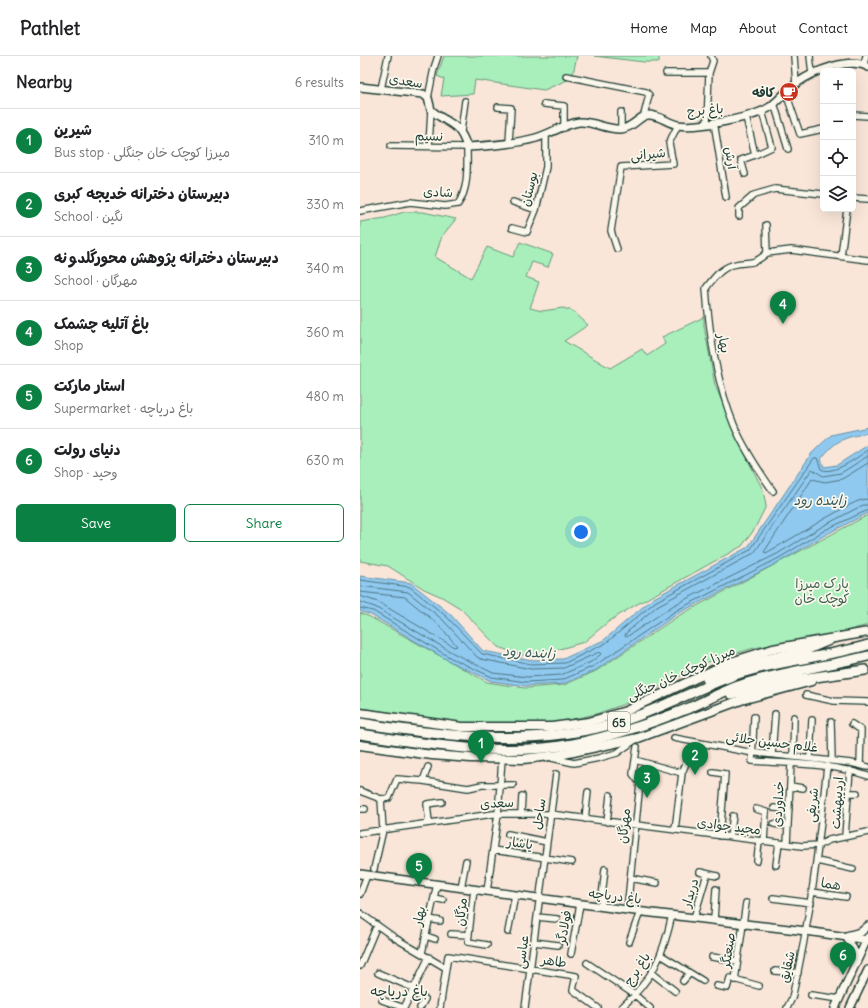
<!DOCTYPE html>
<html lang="en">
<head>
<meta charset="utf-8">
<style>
  body { margin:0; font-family:Delius,"Playpen Sans Arabic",sans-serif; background:#f2f2f2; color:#202124 }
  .controls { position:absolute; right:12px; top:12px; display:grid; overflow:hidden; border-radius:6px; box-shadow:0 4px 16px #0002 }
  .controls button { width:36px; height:36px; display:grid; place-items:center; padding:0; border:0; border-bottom:1px solid #e0e0e0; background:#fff; color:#202124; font:20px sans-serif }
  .you { position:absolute; left:221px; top:476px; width:14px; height:14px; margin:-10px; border:3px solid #fff; border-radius:50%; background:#1a73e8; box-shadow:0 0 0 6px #1a73e833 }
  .badge { display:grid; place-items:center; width:26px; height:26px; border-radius:50%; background:#0b8043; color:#fff; font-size:13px; font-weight:700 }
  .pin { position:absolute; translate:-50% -33px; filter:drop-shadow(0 1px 2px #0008) }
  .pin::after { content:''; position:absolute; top:21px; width:14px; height:12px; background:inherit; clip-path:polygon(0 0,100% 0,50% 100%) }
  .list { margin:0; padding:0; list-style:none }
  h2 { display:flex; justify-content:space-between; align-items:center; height:52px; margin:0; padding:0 16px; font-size:17px }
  h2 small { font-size:13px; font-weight:400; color:#757577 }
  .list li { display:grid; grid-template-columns:26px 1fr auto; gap:12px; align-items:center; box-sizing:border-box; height:64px; padding:0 16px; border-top:1px solid #e0e0e0 }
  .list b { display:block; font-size:15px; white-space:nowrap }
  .list p { margin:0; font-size:13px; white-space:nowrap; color:#757577 }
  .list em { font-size:13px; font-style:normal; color:#757577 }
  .actions { display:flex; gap:8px; padding:12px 16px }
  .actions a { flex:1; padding:9px 0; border:1px solid #0b8043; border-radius:6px; text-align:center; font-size:14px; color:#0b8043 }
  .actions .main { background:#0b8043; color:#fff }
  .icon { flex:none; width:22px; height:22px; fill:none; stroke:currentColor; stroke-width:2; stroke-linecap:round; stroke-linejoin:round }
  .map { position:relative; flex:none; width:508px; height:952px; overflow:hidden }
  header { display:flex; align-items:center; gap:24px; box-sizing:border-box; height:56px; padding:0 20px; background:#fff; border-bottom:1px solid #e0e0e0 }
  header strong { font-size:19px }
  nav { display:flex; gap:22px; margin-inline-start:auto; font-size:14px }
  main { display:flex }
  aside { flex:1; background:#fff }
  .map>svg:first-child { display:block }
  .green { fill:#a9efbc; stroke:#649678 }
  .water { fill:#90c9f0; stroke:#6391a5 }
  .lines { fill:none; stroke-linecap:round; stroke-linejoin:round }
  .shore { stroke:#4c757f; stroke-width:1 }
  .minor-casing { stroke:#1f3d34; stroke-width:8 }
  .tertiary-casing { stroke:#1f3d34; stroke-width:10 }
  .secondary-casing { stroke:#1f3d34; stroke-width:10 }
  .primary-casing { stroke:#1f3d34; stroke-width:11 }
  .trunk-casing { stroke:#1f3d34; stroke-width:12 }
  .minor { stroke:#fbf7ec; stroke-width:5.5 }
  .tertiary { stroke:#fbf7ec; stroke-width:7 }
  .secondary { stroke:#fbf7ec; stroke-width:7 }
  .primary { stroke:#fbf7ec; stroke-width:8 }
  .trunk { stroke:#fbf7ec; stroke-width:9 }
  .labels { text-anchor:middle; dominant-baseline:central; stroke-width:3.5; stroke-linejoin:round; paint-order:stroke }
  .shield { fill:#fbf7ec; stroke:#61756b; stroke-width:1 }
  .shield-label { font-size:12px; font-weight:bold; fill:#1f3d34 }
  .street-label { font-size:13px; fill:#1f3d34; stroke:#fbf7ec }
  .poi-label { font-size:13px; font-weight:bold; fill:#1f3d34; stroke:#fbf7ec; text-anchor:end }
  .park-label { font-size:13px; fill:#3b614f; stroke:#fbf7ec }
  .water-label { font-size:14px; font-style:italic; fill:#36595a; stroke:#fbf7ec }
  .neighbourhood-label { font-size:14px; fill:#1f3d34; stroke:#fbf7ec }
</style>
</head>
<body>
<header>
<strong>Pathlet</strong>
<nav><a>Home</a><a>Map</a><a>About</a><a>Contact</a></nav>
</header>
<main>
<aside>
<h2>Nearby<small>6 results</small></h2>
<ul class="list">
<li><span class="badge">1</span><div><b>شیرین</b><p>Bus stop · میرزا کوچک خان جنگلی</p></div><em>310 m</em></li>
<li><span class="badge">2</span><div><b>دبیرستان دخترانه خدیجه کبری</b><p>School · نگین</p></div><em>330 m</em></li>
<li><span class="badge">3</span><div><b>دبیرستان دخترانه پژوهش محورگلدونه</b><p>School · مهرگان</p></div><em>340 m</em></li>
<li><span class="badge">4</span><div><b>باغ آتلیه چشمک</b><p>Shop</p></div><em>360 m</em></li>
<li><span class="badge">5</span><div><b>استار مارکت</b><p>Supermarket · باغ دریاچه</p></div><em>480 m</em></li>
<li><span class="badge">6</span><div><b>دنیای رولت</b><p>Shop · وحید</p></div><em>630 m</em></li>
</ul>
<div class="actions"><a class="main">Save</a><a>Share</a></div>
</aside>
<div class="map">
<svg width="508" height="952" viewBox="0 0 508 952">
  <rect width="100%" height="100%" fill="#fae6d9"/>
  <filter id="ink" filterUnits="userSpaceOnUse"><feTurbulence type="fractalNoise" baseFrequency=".025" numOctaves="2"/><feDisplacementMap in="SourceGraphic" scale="8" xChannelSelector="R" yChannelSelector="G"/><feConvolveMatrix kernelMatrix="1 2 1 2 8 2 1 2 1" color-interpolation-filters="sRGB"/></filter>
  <g filter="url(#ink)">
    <path class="green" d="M84 0H217L212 22 184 34 115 24 113 38 81 40 84 23 77 20Z
      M234 0H299V6H284Z
      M44 156H63L96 163 82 180 75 201 111 222 127 191 153 201 160 186 193 198 188 211 172 206 166 221 179 226 170 252 182 255 203 252 213 255 228 269 204 285 250 312 282 293 287 300 305 288 302 281 344 261V270L355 329 380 388 403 434 406 450 394 474 382 490 272 551 248 566 224 586 183 598 161 599 138 591 100 552 82 541 64 533 28 510 0 505V166L25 162Z
      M508 459V569L470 579 394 592 348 606 270 646 236 658 204 665 177 668H103L0 652V557L10 561 127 626 165 632 204 629 236 615 320 559Z"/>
    <path class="water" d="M508 371V377C483 382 477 383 461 403L464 411 477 409 508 389V457L467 478 421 505 319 557 236 614 203 628 166 630 131 625 89 605 11 559 0 555V520L51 527 90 558 123 595 172 604 203 603 244 584 292 543 388 491 452 397 471 379Z"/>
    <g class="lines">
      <path class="shore" d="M508 400 481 417 463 420 452 413 394 497 297 550 266 577 265 580H268L314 549 417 498 463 470 503 449H508
        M508 407 482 423 465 426 452 423 404 496 406 497C432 483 456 467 482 453 490 449 499 443 508 443
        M0 524 50 531 87 561 122 598 171 608 205 607 246 587 295 546 390 494 454 402H457L461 413C473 420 498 401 508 394
        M0 530 48 536 83 564 117 601 121 603 171 613 204 612 239 596 241 598 231 606 201 619 167 621 133 617 93 597 15 551 0 546
        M0 536 45 541 79 569 97 590 94 591 18 546 0 540
        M0 552 13 555 91 602 132 621 166 626 202 624 234 610 317 554 419 502 465 474 508 454"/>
      <g class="minor-casing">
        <path id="minor" d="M434 0 436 28
          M450 0 452 18
          M504 8 506 0
          M306 17H349
          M206 20 286 36 289 39 284 59
          M21 33 28 0
          M426 37 440 78 463 73
          M68 42 74 12 78 0
          M414 47 428 93
          M184 48 204 50V72
          M138 51 151 52 149 87
          M493 59 508 60
          M354 66 366 141
          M347 67 349 17 353 5 351 0
          M261 73V56
          M101 75 105 45
          M69 90 71 54
          M395 99 412 91 402 55
          M385 118 381 104 395 99 386 61
          M493 142 508 143
          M153 146 176 154
          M0 155 50 146 85 150 98 148C109 132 107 111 107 91L31 90
          M379 160V152L394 139 415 133 463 138
          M406 169 407 197C391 211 390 204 372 209 360 213 353 223 346 232 349 276 357 328 374 369 384 393 399 415 413 435
          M152 172 167 176 176 154 186 111V78
          M257 193 251 175 261 111 313 108 309 87 318 69
          M407 197 431 194 508 204
          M481 200 487 153
          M446 639 474 645 508 646
          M394 661 392 705C431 708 471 707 508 720
          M471 666 472 704
          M492 668 501 674 500 709
          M314 682 388 696 491 707 508 711
          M412 698 415 658
          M433 700 434 661
          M192 702 214 707 239 702 257 697 275 684
          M450 702 452 664
          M275 704 322 717
          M353 716 365 718 360 780
          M63 725 68 711
          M430 730 443 732
          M0 735 21 743 23 774 14 813
          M489 737H497
          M21 743 29 742 37 723 63 725 108 732 122 729H153
          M414 752 429 753
          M0 753H5
          M396 753 406 756 404 785
          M161 758 162 740
          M225 763 228 736
          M69 766 67 748 82 746
          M247 766 250 739
          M414 768 428 770
          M315 774 322 717 331 695
          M0 777 133 758H190L442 790 459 789 469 784 508 776
          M148 778 187 786
          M485 780 490 714
          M370 781 373 760
          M427 788 431 708
          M133 794 212 806
          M397 805 399 785
          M457 805 493 813
          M416 809 419 787
          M340 816 357 820
          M270 822 297 827
          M101 832 106 805
          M114 833 108 886 127 889
          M127 835 138 758 142 703
          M452 836 486 841
          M0 838 7 819
          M74 842 83 844
          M413 842 451 847
          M241 850 245 813
          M267 854 280 727 273 718 277 691
          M0 857 35 882 86 912 80 952
          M177 861 197 863
          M334 862 347 818
          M69 863 80 865
          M354 864 356 833
          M148 876 155 839
          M91 878 109 879
          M66 880 75 883
          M174 886 198 889
          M269 886 280 856
          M62 897 77 828
          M211 898 220 848
          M301 899 330 917 323 925
          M352 901 378 905
          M227 907 275 939 290 952
          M0 910 17 869
          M86 912 88 900 216 920 213 934 238 952
          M415 915 438 917
          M18 917 53 932
          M292 917 315 935
          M330 917 343 925
          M375 924 386 847
          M357 930 367 932 370 922 399 930
          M51 937 65 943 60 952
          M451 939 480 943
          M22 944 44 952 69 901
          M165 952 196 718
          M261 952C293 923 303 900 312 859
          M427 952 432 942C450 866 459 788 467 710"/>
      </g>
      <g class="tertiary-casing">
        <path id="tertiary" d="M0 31 63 38 68 42 71 54C89 70 98 64 107 91 129 90 154 88 176 82 190 78 204 68 219 66 233 65 247 74 261 73 274 72 279 59 289 59 299 59 308 67 318 69 337 72 394 62 410 51 419 44 427 34 437 27 452 16 491 0 508 11
          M0 818 267 854 446 875 508 884"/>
      </g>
      <g class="secondary-casing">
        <path id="secondary" d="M498 902 486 880 501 876 508 870
          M475 952 508 881
          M490 952 508 914"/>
      </g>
      <g class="primary-casing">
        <path id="primary" d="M0 657 102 671H192L229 666 266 655 368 607 413 593 508 576
          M0 689 72 699 111 702 163 703 199 699 278 682 381 644 452 625"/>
      </g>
      <g class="trunk-casing">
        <path id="trunk" d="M347 623 369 614 392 607 443 595 469 584
          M371 638 441 623 505 614
          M0 667C87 681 178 692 263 665 304 652 341 630 381 617 423 604 466 601 508 589
          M0 678C69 689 144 701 213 688 253 680 292 667 329 652 347 644 365 634 384 628 425 615 467 610 508 600"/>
      </g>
      <use href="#minor" class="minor"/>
      <use href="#tertiary" class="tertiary"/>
      <use href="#secondary" class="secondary"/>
      <use href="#primary" class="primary"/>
      <use href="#trunk" class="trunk"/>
    </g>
  </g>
  <defs>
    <g id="cafe-disc" transform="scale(1)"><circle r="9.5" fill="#c8321e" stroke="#fbf7ec"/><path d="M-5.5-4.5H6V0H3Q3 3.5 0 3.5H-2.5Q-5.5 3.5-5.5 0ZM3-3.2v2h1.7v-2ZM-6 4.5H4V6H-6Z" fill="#fff"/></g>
  </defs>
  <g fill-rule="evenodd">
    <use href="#cafe-disc" x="429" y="36"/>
  </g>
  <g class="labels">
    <rect class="shield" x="248" y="656" width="22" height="20" rx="3"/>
    <g class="shield-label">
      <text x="259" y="666">65</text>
    </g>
    <g class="street-label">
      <text transform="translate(46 25) rotate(9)">سعدی</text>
      <text transform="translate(345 54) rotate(-5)">باغ برج</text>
      <text transform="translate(69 80) rotate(1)">نسیم</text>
      <text transform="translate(288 98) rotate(-5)">شیرانی</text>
      <text transform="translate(371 102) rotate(81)">آرش</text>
      <text transform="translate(169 133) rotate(-76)">بوستان</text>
      <text transform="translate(78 136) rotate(2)">شادی</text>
      <text transform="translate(364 287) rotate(78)">بهار</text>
      <text transform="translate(321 617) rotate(-24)">میرزا کوچک خان جنگلی</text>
      <text transform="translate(412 686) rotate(7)">غلام حسین جلائی</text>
      <text transform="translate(137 747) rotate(-3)">سعدی</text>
      <text transform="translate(477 747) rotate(-86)">اردیبهشت</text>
      <text transform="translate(418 748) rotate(-87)">خداوردی</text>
      <text transform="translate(452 749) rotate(-84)">شریفی</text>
      <text transform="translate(179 758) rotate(-82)">ساحل</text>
      <text transform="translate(264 770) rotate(-84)">مهرگان</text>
      <text transform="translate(369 770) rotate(7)">مجید جوادی</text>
      <text transform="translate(160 787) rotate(8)">یاشار</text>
      <text transform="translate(471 828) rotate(9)">هما</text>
      <text transform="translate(330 837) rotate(-73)">دربدار</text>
      <text transform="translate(255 840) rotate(7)">باغ دریاچه</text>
      <text transform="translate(101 856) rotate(-84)">مژگان</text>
      <text transform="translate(59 860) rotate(-78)">بهار</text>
      <text transform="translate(204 871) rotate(-80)">فولادگر</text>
      <text transform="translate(368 894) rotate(-81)">صنعتگر</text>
      <text transform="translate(162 896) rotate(-83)">عباسی</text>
      <text transform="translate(194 905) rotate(8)">طاهر</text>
      <text transform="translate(427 911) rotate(-78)">شقایق</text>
      <text transform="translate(277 913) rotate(-57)">باغ برج</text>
    </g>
    <g class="poi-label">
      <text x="415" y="36">کافه</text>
    </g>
    <g class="park-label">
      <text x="462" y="527">پارک میرزا<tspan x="462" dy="15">کوچک خان</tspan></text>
    </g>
    <g class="water-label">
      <text x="460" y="444">زاینده رود</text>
      <text transform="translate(169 596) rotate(3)">زاینده رود</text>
    </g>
    <g class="neighbourhood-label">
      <text x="39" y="935">باغ دریاچه</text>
    </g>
  </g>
</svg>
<div class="controls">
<button>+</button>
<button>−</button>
<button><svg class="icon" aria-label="locate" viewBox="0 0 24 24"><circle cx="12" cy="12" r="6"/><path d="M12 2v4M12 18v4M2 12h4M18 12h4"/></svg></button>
<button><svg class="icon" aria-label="layers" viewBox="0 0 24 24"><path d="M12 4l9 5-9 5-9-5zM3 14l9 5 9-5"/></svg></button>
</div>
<div class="you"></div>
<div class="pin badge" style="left:121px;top:707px">1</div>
<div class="pin badge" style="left:335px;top:719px">2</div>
<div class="pin badge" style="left:287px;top:742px">3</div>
<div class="pin badge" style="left:423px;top:268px">4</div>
<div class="pin badge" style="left:59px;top:830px">5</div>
<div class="pin badge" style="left:483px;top:919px">6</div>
</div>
</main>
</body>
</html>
